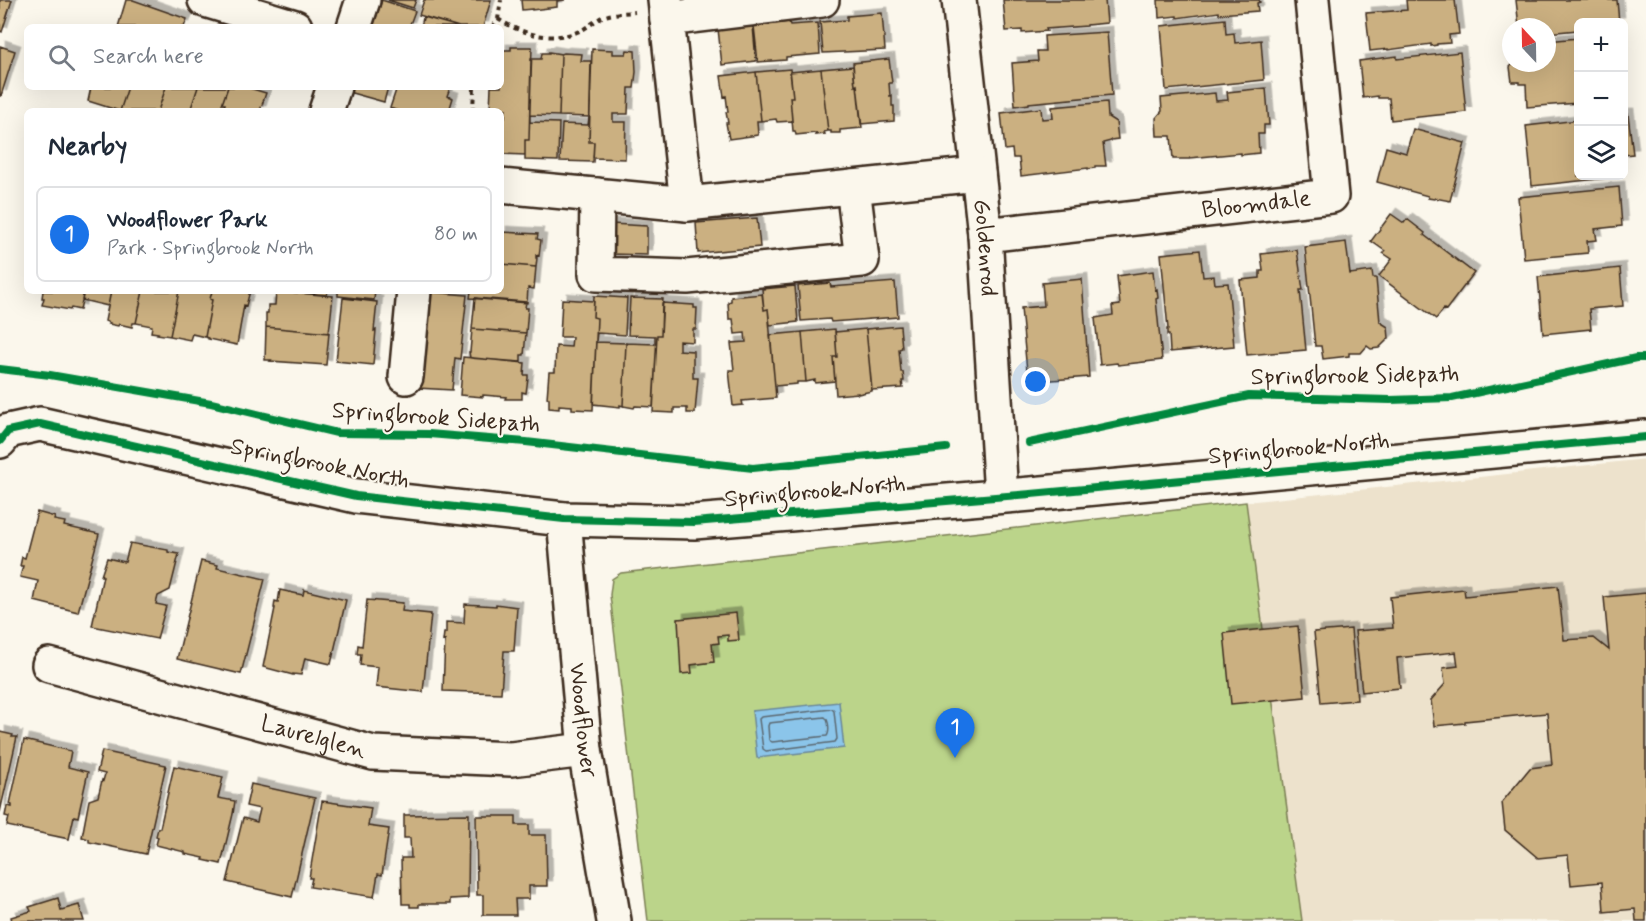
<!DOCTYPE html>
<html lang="en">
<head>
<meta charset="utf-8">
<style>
  body { margin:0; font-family:Mynerve,sans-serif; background:#f6f6f7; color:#1f2937 }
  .controls { position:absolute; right:18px; top:18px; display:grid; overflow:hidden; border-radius:9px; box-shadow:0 6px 24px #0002 }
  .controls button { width:54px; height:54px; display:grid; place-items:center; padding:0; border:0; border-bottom:2px solid #e0e1e3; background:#fff; color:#1f2937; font:30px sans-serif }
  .compass { position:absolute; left:1502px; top:18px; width:54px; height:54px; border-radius:50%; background:#fff; box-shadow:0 6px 24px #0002; rotate:338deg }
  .you { position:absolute; left:1036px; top:382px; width:21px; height:21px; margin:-15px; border:4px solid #fff; border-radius:50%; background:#1a73e8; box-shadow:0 0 0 9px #1a73e833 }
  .badge { display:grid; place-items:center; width:39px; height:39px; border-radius:50%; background:#1a73e8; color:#fff; font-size:20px; font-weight:700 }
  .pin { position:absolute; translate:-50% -50px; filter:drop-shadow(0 2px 3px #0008) }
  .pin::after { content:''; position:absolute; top:32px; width:21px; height:18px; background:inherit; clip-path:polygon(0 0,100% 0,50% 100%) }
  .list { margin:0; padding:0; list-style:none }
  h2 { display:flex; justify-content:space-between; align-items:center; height:78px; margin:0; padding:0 24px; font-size:26px }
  h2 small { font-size:20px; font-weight:400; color:#747a83 }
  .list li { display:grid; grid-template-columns:39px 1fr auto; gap:18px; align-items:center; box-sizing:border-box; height:96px; margin:0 12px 12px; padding:0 12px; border:2px solid #e0e1e3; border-radius:9px }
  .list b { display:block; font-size:22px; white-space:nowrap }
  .list p { margin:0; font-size:20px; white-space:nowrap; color:#747a83 }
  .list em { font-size:20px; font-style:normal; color:#747a83 }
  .icon { flex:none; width:33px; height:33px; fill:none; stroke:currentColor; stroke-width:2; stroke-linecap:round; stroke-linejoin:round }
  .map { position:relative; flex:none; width:1646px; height:921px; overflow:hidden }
  .search { position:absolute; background:#fff; box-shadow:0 6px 24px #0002; left:24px; top:24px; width:480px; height:66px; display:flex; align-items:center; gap:15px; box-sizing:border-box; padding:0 21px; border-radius:9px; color:#747a83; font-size:22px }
  .panel { position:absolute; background:#fff; box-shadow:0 6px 24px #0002; left:24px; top:108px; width:480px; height:186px; border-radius:9px }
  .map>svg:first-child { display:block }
  .built { fill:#ede2cc }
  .green { fill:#bbd48a; stroke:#7b7f54; stroke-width:1.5 }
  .water { fill:#8bc5ea; stroke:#6b8798; stroke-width:1.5 }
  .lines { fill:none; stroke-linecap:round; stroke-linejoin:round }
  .shore { stroke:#5b6870; stroke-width:1.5 }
  .building { fill:#cbb081; stroke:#3b2a1e; stroke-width:1.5; filter:url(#shadow) }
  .minor-casing { stroke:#3b2a1e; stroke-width:38 }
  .path { stroke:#3b2a1e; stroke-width:4; stroke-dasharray:4.5 4.5; stroke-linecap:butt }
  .minor { stroke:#fbf7ec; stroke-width:33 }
  .cycleway-casing { stroke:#fbf7ec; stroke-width:11 }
  .cycleway { stroke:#00873e; stroke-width:8 }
  .labels { text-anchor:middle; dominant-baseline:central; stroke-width:4.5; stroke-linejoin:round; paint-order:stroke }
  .street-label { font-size:24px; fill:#3b2a1e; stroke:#fbf7ec }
</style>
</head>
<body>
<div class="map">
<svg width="1646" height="921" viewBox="0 0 1646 921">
  <defs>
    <filter id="shadow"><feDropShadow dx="5.5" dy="-5.5" stdDeviation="0" flood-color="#0004"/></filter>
  </defs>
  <rect width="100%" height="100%" fill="#fbf7ec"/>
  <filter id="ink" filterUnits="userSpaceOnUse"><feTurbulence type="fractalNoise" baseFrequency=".0167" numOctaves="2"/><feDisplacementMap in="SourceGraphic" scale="12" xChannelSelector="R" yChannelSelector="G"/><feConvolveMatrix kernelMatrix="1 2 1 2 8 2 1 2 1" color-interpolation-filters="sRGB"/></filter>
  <g filter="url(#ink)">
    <path class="built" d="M1646 459V921H1302L1246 502Z"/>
    <path class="green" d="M1246 502 1302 921H648L610 595 612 579 621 573Z"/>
    <path class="water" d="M839 702 844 748 757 758 752 711Z"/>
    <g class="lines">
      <path class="shore" d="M832 709 834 711 837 739 835 742 766 751 763 749 759 719 761 717Z
        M825 717C829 720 830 732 827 736L772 742 769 740 768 726 769 723Z"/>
    </g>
    <path class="building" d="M0 0H12L2 32 0 31Z
      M126 0H133L187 19 184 27H118Z
      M382 0 415 11 409 27H373Z
      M388 0H416L413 8Z
      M424 0H491L483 27H459L419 15Z
      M521 0H565L557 1V7L532 10V9L522 10Z
      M1003 0H1105L1107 23 1087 25V26L1046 29 1047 31 1022 33V30L1006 31Z
      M1158 0H1259L1260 2 1257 3 1258 11 1219 14V12L1177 18V16L1159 18Z
      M1406 0H1455L1459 34 1449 35 1450 43 1437 44V45L1431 46V44L1388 50V49L1370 51 1366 13 1407 10Z
      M1516 0H1617L1619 22H1578V30L1547 33V27H1519Z
      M882 13 885 50 823 53 820 22 847 20V16Z
      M424 17 459 27H421L423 18Z
      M1225 19 1226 34 1234 33 1235 43 1261 40 1264 80 1166 90 1161 26Z
      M789 22 790 25 818 23 820 54 786 57V60L758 62 754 26Z
      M753 26 756 61 722 65 718 29Z
      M1107 32 1112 95 1029 103V104L1015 106 1012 63 1038 61 1037 51H1045L1044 36Z
      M1578 38V103L1527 107 1526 84H1519V82H1512L1510 67 1514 63H1547V41Z
      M0 46 15 51 1 96H0Z
      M511 47H532L529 140H525V155L501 154V117H505L506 109H490L491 87H501V50H511Z
      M592 49 613 50V54H626L627 50 635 51 636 72 634 88H629L628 114H613V122H626L625 159 593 158 594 142H589Z
      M549 52 561 54 559 116 530 115V122L559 123 558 161 525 160V140H529L531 59H541L542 53H549Z
      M1460 52 1466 112 1391 120 1389 98H1378V96L1363 98 1359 61 1397 56V59Z
      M564 53 582 54 581 61H591L589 142H594L593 162 560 161 562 124 588 125 589 117 559 116 561 54Z
      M889 59 892 83H889L890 96 892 95V106H894V121L861 124 857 85 855 86 853 63Z
      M853 66 855 86 857 85 862 128 840 130V133H831V131H828L821 69Z
      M790 69 793 97H790L792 121 777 122 776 119 761 121 756 72Z
      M821 69 828 131 824 132 825 134 815 135 816 133 796 135 795 131H793L790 97H793L790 72Z
      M756 72 761 121H757L758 135 729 139 726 123H728L726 112H728L726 96 724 97 721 76Z
      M91 87H128L120 111 88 101Z
      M128 87H166L158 111H120Z
      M166 87H198L190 111H158Z
      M198 87H228L222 104H225L223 111H190Z
      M228 87H246L266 93 260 111H223L225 104H222Z
      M349 87H388L384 102 348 92Z
      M397 87 450 88 447 96 453 98 449 111H398L390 108Z
      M1266 88 1269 125H1264V134H1258L1259 153 1241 155V153L1190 158V159H1173L1171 136H1157L1156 118 1162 111 1161 98 1215 93 1216 101 1228 100 1227 92Z
      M1107 102 1108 117 1116 122 1118 139 1111 140V141L1103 143 1106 166H1095V168L1088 169V168L1021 176 1019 158H1013L1012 149 1005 150 1001 113 1041 108 1042 119 1053 118 1052 107Z
      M1624 114H1628L1633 154 1624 155Z
      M1578 120V176H1607V178L1532 186 1526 126Z
      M1413 129 1465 143 1450 201 1435 198 1434 199 1428 198V196L1377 182 1386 147 1406 153Z
      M1619 187 1622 226 1595 229 1597 240 1587 241 1588 253 1524 259 1518 197Z
      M1391 214 1404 223 1407 219 1425 233 1424 235 1474 273 1446 310 1444 309 1436 319 1379 276 1392 259 1383 253 1385 251 1371 241Z
      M757 218 760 247 698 253 696 223Z
      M611 224 647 226V255L609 254Z
      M501 232 538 234 537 239 541 240 539 256 536 255V258H537L536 267 501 264Z
      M1346 242 1350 274 1372 271 1373 278H1376L1380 322 1388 327 1389 338 1379 348 1371 349 1367 346 1361 353H1349V356L1323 359 1321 346H1315L1305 247Z
      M1200 250 1203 277 1214 276 1215 284 1228 283 1234 346 1170 352 1169 335H1167V329H1168L1161 254Z
      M1297 250 1303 290H1300L1306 350 1247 355 1240 280 1260 278V271H1263L1261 254Z
      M501 264 536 267 534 289 528 288 527 303 470 298 471 291H501Z
      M1620 268 1623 306 1589 309 1591 329 1543 334 1538 277Z
      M1153 271 1155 290 1157 289 1158 298 1156 299 1162 360 1118 365 1117 363 1100 365 1095 318 1113 315 1112 306 1120 305 1117 276Z
      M1082 279 1089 377 1028 382 1021 308 1044 306 1042 283Z
      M895 282 898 317 831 322 830 319 801 321 798 286 830 283 831 287Z
      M795 286 798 322 770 325 768 309 764 310 762 289Z
      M43 291H84L80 310 71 308 70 310 42 305 44 298H42Z
      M84 291H111L108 306 82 300Z
      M111 291H143L136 323H133L132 327 119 324 118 326 109 324 110 323 105 321Z
      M143 291H179L170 336 157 334 158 333 151 332 152 326 136 323Z
      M179 291H212L210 299 212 300 205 337 192 334 190 340 170 336Z
      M212 291H250L246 306 244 305 237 345 208 339V338L205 337 212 300 210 299Z
      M276 291 333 296 329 333 266 327V313H268V305H275Z
      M280 291H328L327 295Z
      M338 291H375L374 300 338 296Z
      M430 292 467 295 460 359 455 358 452 390 417 388 420 355 425 356Z
      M762 294 764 310 768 309 776 398 742 401 743 405 733 406 729 370H734L731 343 746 342 745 333 735 334 733 319H729L728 302 731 301V297Z
      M594 296 627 298 625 335 597 333 596 342 626 343 623 406 620 405V407L593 404 597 318 593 317Z
      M343 298 377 302 374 331 376 330 373 365 336 361Z
      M475 298 526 302 525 308H528L526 333 472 329Z
      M630 298 663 299 661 335H657L653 407 635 406 634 408 623 406 626 343 655 344V336L628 335Z
      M562 299 594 301 593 317 597 318 593 410 572 409V406L559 405V409L549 408V398H547L549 372H555L556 346 571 347 572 337H560Z
      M662 303 694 305V308H697L696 329H693V342L679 341V350L693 351V378H698L695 413H687V408H674V413L653 412 657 335H661Z
      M900 326 902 348 899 349 901 372H903L904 381H902L903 388 872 390 866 329Z
      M266 327 329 333 326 365 270 361 271 360H265Z
      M472 329 526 333 524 355H521V362L470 358 469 352H470Z
      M835 329 837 357H833L835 381 815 383V380L806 382 802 332Z
      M866 329 872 391 858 394V393L836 395 833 357H837L835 332Z
      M802 332 806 382H797V384L775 386 770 335Z
      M463 357 525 363 524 375H528V378L526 393 522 392V399H505L506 397 483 395V397L460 395Z
      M37 512 55 517 54 520 65 522 64 526 99 534 78 612 34 601 38 581 20 577 23 566H20L22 557 25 558Z
      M130 543 168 550V552L179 554 170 590 158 596 156 604 166 606 157 639 92 626 103 576H101L107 558 125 562Z
      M201 561 218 565 217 568 265 579 241 674 177 659Z
      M1558 586 1564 640 1594 638 1609 650 1604 597 1646 593V921H1636L1635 909 1604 912 1602 882 1571 885 1568 855 1538 858 1505 830 1502 802 1530 768 1552 765 1547 713 1465 721V723L1434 726 1431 700 1445 684 1443 668 1458 666 1456 652 1397 658 1400 688 1362 692 1355 631 1393 628 1390 597 1464 589 1465 596Z
      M280 590 303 595 304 590 346 600 331 664 305 658 301 675 293 674V675L263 667 275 608H274L275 601 278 602Z
      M367 600 403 603 402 611 431 614 423 692 376 687 378 667 360 665 361 654H357L358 645 362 646Z
      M465 604 496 606V604L517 607 514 651H504L501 693 443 691 445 640 443 641 444 633H446V622L464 623Z
      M736 613 739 640 728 641V635L718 636 719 643 712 644 714 662 691 665 692 673 681 674 678 619Z
      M1298 626 1305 697 1231 704 1224 633Z
      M1351 629 1357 700 1321 703 1314 632Z
      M0 732 13 735 12 737H17L0 812Z
      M24 740 71 751 68 767 88 772 78 817 74 816 69 839 7 826 9 817 5 816 7 806 12 807V805L10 804Z
      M102 751 166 765 146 854 89 842V839L82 837 89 800 98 797 102 780 103 781 105 774 97 772Z
      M174 766 223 777 218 798 235 801 233 814 221 864 203 860 204 858 185 854V852L156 845 158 837 156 836 158 828H160Z
      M251 784 315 798 292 897 227 882 243 818 257 822 260 809 246 806Z
      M322 801 371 808 368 826 389 829 382 875 378 874 374 897 310 887 312 878H309Z
      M469 814 468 898 450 899V904H419V907H410V904H402L401 858H411L410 838H404V815Z
      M476 816H516V825H529V835H546L547 886H529V899H515L516 915H483V895H477Z
      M58 898 61 910 79 905 84 921H12L11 917 31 911 29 907Z"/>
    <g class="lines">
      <g class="minor-casing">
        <g id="minor">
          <path d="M205 0 295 27"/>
          <path d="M665 0 687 204"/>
          <path id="s1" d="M959 0 985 235 1001 496"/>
          <path d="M667 19 822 0"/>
          <path d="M354 27 363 0"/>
          <path d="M326 111 334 87"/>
          <path d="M501 186 687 204 978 174"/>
          <path d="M597 195 596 274 687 277 862 260 853 187"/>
          <path id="s2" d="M985 235 1331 196 1312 0"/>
          <path d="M406 377 414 291"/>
          <path d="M0 441 8 431 40 424 356 496 564 519 694 522 1031 494 1646 437"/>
          <path id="s3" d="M564 519 585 750 614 921"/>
          <path id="s4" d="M49 665 373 753 511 759 585 750"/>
        </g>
      </g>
      <path class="path" d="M498 19C523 35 554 43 582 30 589 26 595 21 602 17 613 13 624 13 635 12
        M492 27 498 19 501 0
        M473 111 474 87"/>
      <use href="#minor" class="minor"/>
      <g class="cycleway-casing">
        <path id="cycleway" d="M0 369 50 375 211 403 337 433 429 434 526 442 753 468 946 448
          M0 441 8 431 40 424 356 496 564 519 694 522 1031 494 1646 437
          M1029 443 1249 396 1390 400 1452 398 1636 358H1646"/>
      </g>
      <use href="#cycleway" class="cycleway"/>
    </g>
  </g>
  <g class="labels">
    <g class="street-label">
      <text stroke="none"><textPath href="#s2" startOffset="273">Bloomdale</textPath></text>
      <text stroke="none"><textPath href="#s1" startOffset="249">Goldenrod</textPath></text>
      <text transform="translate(1355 376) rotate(-1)">Springbrook Sidepath</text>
      <text transform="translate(436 418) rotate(4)">Springbrook Sidepath</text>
      <text transform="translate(1299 449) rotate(-5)">Springbrook North</text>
      <text transform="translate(320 464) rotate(11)">Springbrook North</text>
      <text transform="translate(815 492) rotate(-5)">Springbrook North</text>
      <text stroke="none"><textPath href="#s3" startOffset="202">Woodflower</textPath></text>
      <text stroke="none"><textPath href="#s4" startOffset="274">Laurelglen</textPath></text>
    </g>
  </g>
</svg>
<div class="controls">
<button>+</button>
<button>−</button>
<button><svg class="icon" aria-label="layers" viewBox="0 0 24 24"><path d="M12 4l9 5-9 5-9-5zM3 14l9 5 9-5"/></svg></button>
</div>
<svg class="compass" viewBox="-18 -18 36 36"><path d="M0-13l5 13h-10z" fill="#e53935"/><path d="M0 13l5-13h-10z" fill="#747a83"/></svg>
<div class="you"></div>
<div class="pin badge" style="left:955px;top:758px">1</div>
<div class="search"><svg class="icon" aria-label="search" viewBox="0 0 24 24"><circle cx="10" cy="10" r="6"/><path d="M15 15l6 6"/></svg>Search here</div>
<section class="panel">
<h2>Nearby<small></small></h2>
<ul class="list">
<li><span class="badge">1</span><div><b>Woodflower Park</b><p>Park · Springbrook North</p></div><em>80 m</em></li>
</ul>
</section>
</div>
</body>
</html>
